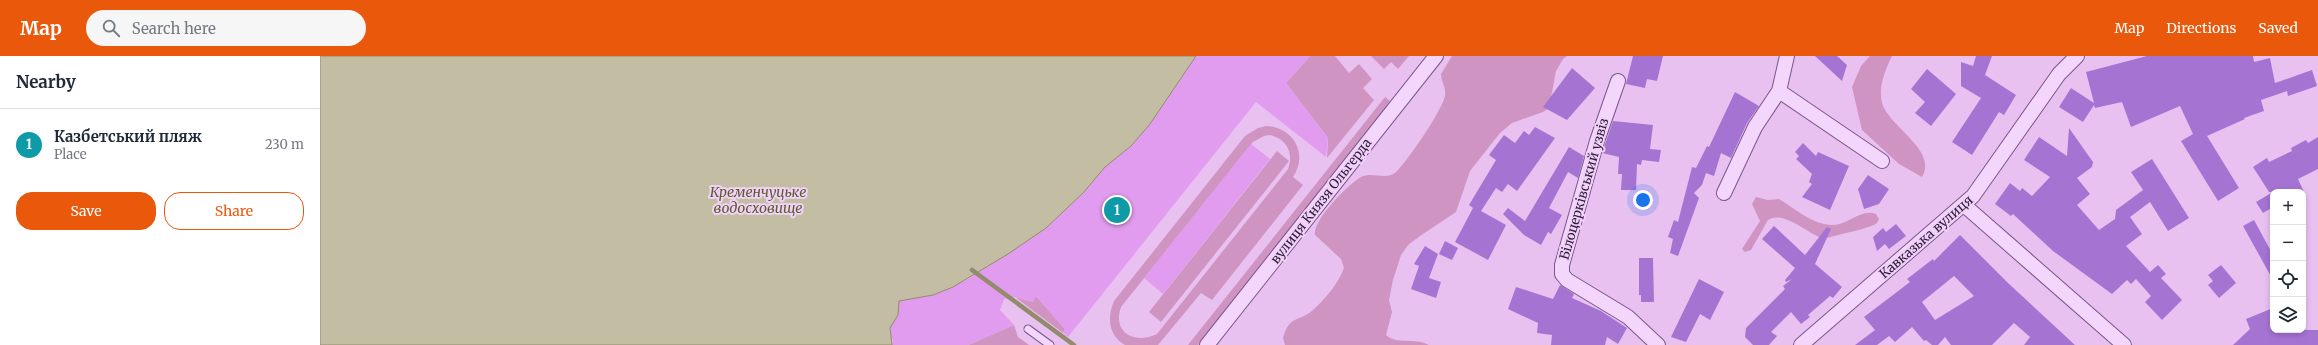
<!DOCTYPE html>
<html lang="en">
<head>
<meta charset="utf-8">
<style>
  body { margin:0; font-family:Merriweather,serif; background:#f6f6f7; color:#1f2937 }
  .controls { position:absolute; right:12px; bottom:12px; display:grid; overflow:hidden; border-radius:8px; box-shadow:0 2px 6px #0003 }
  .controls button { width:36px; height:36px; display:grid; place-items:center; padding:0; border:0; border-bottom:1px solid #e0e1e3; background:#fff; color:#1f2937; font:20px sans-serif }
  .you { position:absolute; left:1323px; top:144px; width:14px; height:14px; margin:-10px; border:3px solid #fff; border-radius:50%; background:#1a73e8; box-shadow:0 0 0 6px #1a73e833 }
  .badge { display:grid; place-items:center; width:26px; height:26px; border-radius:50%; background:#ea580c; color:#fff; font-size:13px; font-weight:700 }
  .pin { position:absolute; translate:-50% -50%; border:2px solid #fff; box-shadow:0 1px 4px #0006 }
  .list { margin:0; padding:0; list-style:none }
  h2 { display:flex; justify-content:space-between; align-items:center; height:52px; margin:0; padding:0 16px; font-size:17px }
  h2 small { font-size:13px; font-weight:400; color:#747a83 }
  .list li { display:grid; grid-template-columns:26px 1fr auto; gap:12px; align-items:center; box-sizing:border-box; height:72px; padding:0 16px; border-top:1px solid #e0e1e3 }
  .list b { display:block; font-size:15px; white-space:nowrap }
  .list p { margin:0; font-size:13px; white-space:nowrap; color:#747a83 }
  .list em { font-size:13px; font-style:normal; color:#747a83 }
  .actions { display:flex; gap:8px; padding:12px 16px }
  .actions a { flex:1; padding:9px 0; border:1px solid #ea580c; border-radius:16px; text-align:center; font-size:14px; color:#ea580c }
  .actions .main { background:#ea580c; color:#fff }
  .icon { flex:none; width:22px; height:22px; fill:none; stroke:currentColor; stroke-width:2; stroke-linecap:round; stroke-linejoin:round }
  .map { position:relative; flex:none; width:1998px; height:289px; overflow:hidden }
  header { display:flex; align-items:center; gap:24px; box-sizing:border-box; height:56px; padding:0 20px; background:#ea580c; color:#fff }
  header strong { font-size:19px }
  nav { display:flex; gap:22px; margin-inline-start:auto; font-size:14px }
  .search { width:280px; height:36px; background:#f6f6f7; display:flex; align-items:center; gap:10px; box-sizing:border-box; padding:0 14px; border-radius:22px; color:#747a83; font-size:15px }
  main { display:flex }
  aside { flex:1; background:#fff }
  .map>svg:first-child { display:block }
  .green { fill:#d094c3; fill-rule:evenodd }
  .sand { fill:#e29cef }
  .water { fill:#c3bda4; stroke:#928c6a }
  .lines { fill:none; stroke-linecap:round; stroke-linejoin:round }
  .stream { stroke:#928c6a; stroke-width:4.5 }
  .building { fill:#a574d3; fill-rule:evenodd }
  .lane-casing { stroke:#79578c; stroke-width:9 }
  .street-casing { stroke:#79578c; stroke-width:16 }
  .lane { stroke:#f4d5fb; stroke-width:7 }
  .street { stroke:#f4d5fb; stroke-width:14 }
  .labels { text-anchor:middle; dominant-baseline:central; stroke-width:4; stroke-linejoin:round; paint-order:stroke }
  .street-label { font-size:13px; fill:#2e1c3b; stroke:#f1d1f8 }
  .water-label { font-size:14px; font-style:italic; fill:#5a5c2a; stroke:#f1d1f8 }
</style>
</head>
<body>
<header>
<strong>Map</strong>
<div class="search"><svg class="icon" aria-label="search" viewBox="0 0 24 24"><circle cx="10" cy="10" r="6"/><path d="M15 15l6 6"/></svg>Search here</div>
<nav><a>Map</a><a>Directions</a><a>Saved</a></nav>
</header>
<main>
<aside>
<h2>Nearby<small></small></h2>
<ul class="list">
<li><span class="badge" style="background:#0f9aa8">1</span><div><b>Казбетський пляж</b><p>Place</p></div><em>230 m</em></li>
</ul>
<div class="actions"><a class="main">Save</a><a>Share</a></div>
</aside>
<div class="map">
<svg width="1998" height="289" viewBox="0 0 1998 289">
  <rect width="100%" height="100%" fill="#e8c1f1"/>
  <path class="green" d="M990 0H1015L1029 17 1039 8 1052 23 1043 32 1054 44 1007 102 1008 82 966 27Z
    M1051 0H1089L1078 13 1071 6 1064 13Z
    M1132 0H1247L1243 3 1236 15 1229 52 1223 56 1192 67 1180 77 1150 115 1136 156 1100 180 1088 189 1081 199 1073 224 1069 244 1072 256 1066 279C1077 289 1095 281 1109 289H965L963 282C970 258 978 267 993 254 1005 243 1018 228 1024 212L1021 203 995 179C992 165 1028 128 1041 121 1053 115 1065 125 1076 116 1087 106 1124 52 1125 39 1126 31 1121 25 1121 18Z
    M1550 0H1572C1565 14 1558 32 1562 47 1569 71 1618 94 1602 121L1579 108 1542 74 1532 31 1541 10Z
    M1065 41 1071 46 878 289H868Z
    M946 70C973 71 989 98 973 121L983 129 892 244 881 237 838 289H805C788 279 787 261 794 245L925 80 938 72ZM950 79C967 83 974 97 968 113L837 278C814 289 792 276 801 251L933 86 944 80Z
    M957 95 969 105 841 266 829 256Z
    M1436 141 1448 144 1459 143C1476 153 1491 168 1512 169 1527 170 1540 152 1556 158L1559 163 1557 167C1550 173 1517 178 1505 183 1490 180 1464 153 1448 164L1431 194 1425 196 1422 193 1440 165 1432 148Z
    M715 239 745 273 743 277 695 241 713 246Z
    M694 269 698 281 709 289H648Z"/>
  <path class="sand" d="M876 0H990L966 27 1008 82 1006 101 936 46 748 281 743 277 745 273 716 240 713 246 695 241 684 243 680 254 694 269 648 289H572L573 284 407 96 579 245 613 239 648 223 726 172 763 137 785 111 811 90 830 68Z
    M931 88 950 103 843 238 824 222Z"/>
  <path class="water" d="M0 0H876L830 68 811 90 785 111 763 137 726 172 688 198 633 231 613 239 579 245 578 259 570 272 572 289H0Z"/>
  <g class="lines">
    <path class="stream" d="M652 214 754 289"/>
  </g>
  <path class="building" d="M1313 0H1343L1337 25 1327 23 1325 32 1306 28Z
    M1495 0H1517L1527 9 1522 25Z
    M1656 0H1672L1665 19 1696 39 1684 59 1679 56 1652 99 1632 86 1661 42 1641 30V6L1653 10Z
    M1827 0H1933L1934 6 1950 2 1955 27 1992 14 1997 30 1968 40 1967 35 1941 44 1944 55 1924 62 1925 63 1887 80 1919 132 1898 145 1861 85 1873 78 1860 50 1811 71 1802 46 1775 52 1774 49 1763 66 1739 51 1751 32 1774 47 1766 16Z
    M1252 12 1275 32 1247 64 1223 51Z
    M1607 13 1636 38 1611 70 1595 57 1605 46 1591 33Z
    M1415 36 1439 50 1427 67 1411 102 1401 97 1394 120 1386 117 1382 129 1374 137 1379 142 1358 200 1350 197 1353 183 1348 181 1354 164 1358 166 1372 111 1376 112 1387 90 1389 91Z
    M1293 65 1333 69 1330 93 1341 94 1339 106 1322 104 1321 109 1317 108 1316 134H1301L1302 118H1298L1299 101 1282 97Z
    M1215 71 1235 82 1197 135 1188 128 1182 136 1176 132 1161 155 1186 169 1168 204 1135 186 1153 152 1149 149 1176 104 1169 99 1184 79 1195 87 1204 75 1209 79Z
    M1749 72 1773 106 1772 111 1757 122 1770 138 1757 149 1779 174 1795 163 1796 154 1823 134 1811 116 1832 103 1869 162 1848 175 1830 146 1810 161 1822 178 1806 190 1830 216 1838 209 1846 218 1841 222 1862 244 1842 264 1825 246 1831 240 1816 223 1811 228 1807 224 1792 238 1733 195 1693 158 1691 160 1675 148 1690 127 1700 135 1702 132 1712 140 1730 121 1704 104 1719 81 1747 100Z
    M1998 81V113L1978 123 1984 136H1953V151L1943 157 1936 146 1953 136H1949L1933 111 1947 102 1949 106 1972 95 1971 92 1986 84 1988 87Z
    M1483 87 1496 100 1498 96 1529 110 1510 154 1482 141 1492 128 1489 126 1492 118 1476 103 1479 100 1475 96Z
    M1249 91 1264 100 1258 122 1248 116 1229 152 1242 159 1231 178 1228 176 1221 189 1204 179 1183 158 1188 152 1205 165Z
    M1548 119 1569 133 1559 148 1544 153 1538 133Z
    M1934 164 1953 199V224L1923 170Z
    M1576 168 1586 180 1569 193 1565 188 1557 195 1553 181 1563 172 1566 176Z
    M1454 170 1485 199 1507 171 1511 173 1495 208 1522 231 1513 242 1510 240 1488 259 1490 261 1481 268 1471 256 1451 276 1457 280 1449 289H1433L1425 281 1426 272 1465 233 1463 230 1472 223 1466 226 1465 224 1475 212 1442 183Z
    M1640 179 1688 227 1755 289H1704L1710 281 1694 267 1672 289H1631L1625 281 1618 289H1612L1606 284 1604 285 1592 271 1575 286 1569 280 1557 289H1535L1555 274 1544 261 1590 226 1587 223 1613 203 1614 205ZM1634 220 1654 240 1615 264 1602 246Z
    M1125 185 1138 192 1132 204 1119 198Z
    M1105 190 1118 198 1109 222 1121 226 1116 242 1091 233 1099 210 1094 208Z
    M1319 202H1333L1334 246H1321V239H1319Z
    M1901 209 1916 227 1899 242 1888 229 1893 225 1888 219Z
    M1379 223 1404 236 1390 264 1380 258 1366 286 1351 281Z
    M1240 229 1254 238 1252 242 1281 255 1307 272 1298 288 1287 281 1285 289H1231L1232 279 1217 277 1218 267 1188 253 1196 231 1233 243Z
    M1953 252V274H1998V289H1913L1930 273 1926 263Z"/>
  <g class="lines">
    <g class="lane-casing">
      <path id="lane" d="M708 273 730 289"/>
    </g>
    <g class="street-casing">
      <path id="street" d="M1298 25 1277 85 1242 209V218L1247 224 1308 261 1338 289
        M1459 35 1562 105
        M1404 137 1435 71 1459 35 1467 0
        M1644 149 1804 289
        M887 289 1116 0
        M1481 289 1653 140 1739 18 1757 0"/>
    </g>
    <use href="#lane" class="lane"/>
    <use href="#street" class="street"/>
  </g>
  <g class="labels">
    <g class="street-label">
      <text transform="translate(1264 133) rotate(-74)">Білоцерківський узвіз</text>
      <text transform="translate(1001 145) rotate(-52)">вулиця Князя Ольгерда</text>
      <text transform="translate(1606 181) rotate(-41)">Кавказька вулиця</text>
    </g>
    <g class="water-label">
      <text x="438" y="136">Кременчуцьке<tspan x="438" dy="16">водосховище</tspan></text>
    </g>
  </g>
</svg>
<div class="controls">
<button>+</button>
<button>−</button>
<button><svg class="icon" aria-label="locate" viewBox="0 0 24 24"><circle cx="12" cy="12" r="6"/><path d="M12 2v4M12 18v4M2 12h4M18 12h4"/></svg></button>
<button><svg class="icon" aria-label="layers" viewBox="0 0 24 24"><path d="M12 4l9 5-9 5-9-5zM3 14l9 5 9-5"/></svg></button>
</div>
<div class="you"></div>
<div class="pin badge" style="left:797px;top:154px;background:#0f9aa8">1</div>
</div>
</main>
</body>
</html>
